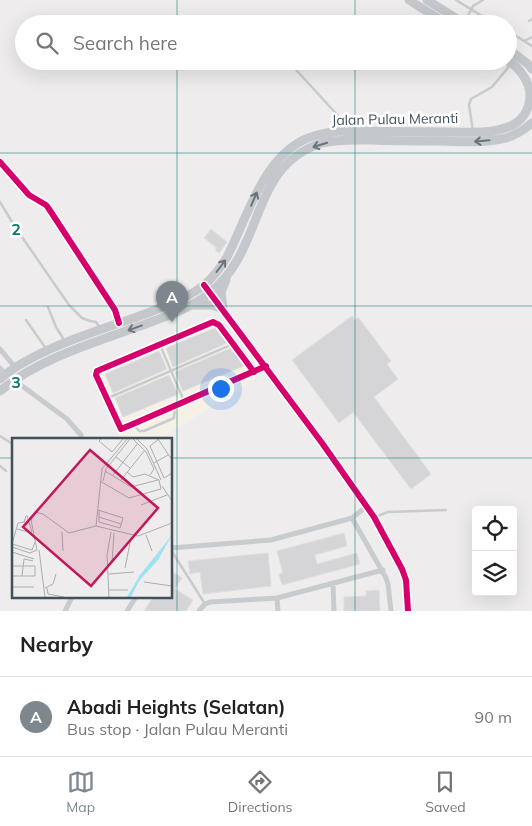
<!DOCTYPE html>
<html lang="en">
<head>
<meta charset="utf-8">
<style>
  body { margin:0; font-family:Mulish,sans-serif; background:#f6f6f6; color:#222 }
  .controls { position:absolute; right:15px; bottom:15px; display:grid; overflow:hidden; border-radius:5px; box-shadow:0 5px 20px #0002 }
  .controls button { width:45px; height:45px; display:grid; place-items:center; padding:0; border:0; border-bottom:1px solid #e0e0e0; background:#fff; color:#222; font:25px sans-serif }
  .you { position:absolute; left:220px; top:388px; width:18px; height:18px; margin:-12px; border:4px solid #fff; border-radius:50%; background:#1a73e8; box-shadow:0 0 0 8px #1a73e833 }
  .badge { display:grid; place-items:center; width:32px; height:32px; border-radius:50%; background:#7e878e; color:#fff; font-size:16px; font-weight:700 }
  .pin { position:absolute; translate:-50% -41px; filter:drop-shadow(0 1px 2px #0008) }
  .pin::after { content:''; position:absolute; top:26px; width:18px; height:15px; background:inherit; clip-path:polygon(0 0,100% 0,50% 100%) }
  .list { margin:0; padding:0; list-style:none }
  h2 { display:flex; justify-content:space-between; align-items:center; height:65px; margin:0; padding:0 20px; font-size:21px }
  h2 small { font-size:16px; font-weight:400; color:#767676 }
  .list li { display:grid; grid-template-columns:32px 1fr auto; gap:15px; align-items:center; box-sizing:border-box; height:80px; padding:0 20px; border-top:1px solid #e0e0e0 }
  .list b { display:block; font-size:19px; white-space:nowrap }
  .list p { margin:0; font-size:16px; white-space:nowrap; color:#767676 }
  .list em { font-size:16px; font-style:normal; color:#767676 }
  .icon { flex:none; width:28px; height:28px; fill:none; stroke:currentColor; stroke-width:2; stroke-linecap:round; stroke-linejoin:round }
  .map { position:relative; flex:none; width:532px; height:611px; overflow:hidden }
  .search { position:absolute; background:#fff; box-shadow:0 5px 20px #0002; left:15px; right:15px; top:15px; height:55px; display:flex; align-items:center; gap:12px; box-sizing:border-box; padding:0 18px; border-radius:28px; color:#767676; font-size:19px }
  .sheet { height:145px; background:#fff }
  nav { display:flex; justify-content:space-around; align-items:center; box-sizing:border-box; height:70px; border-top:1px solid #e0e0e0; background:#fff; font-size:14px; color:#767676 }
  nav a { display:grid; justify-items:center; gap:2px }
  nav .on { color:#7e878e }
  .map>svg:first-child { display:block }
  .commercial { fill:#f6f1e6 }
  .building { fill:#d5d4d7; stroke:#dfdee0 }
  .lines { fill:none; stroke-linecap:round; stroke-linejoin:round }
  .lane { stroke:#c8ccce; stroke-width:2.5 }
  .street { stroke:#c8ccce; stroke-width:5 }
  .primary { stroke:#c4c8cc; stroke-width:9 }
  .cycleway-casing { stroke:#fff; stroke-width:9 }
  .cycleway { stroke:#d6006c; stroke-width:6 }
  .oneway { stroke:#69747d }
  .grid { fill:none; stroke:#0f766e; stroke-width:1; stroke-opacity:0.55 }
  .labels { text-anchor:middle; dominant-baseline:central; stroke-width:5; stroke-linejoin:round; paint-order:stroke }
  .street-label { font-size:14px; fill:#42505b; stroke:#fff }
  .inset-road { fill:none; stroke:#a9aeb2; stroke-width:1 }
  .view { fill:#c2185b; fill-opacity:0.15; stroke:#c2185b; stroke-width:2.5 }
  .inset-edge { fill:none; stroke:#42505b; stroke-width:2.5 }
  .grid-label { font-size:16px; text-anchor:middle; font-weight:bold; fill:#0f766e; stroke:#fff; stroke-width:5; stroke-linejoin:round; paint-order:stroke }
</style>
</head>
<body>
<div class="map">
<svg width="532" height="611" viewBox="0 0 532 611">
  <rect width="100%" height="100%" fill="#eeecec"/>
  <path class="commercial" d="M213 316 259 376 159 440H121L90 369Z"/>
  <path class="building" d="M211 229 227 242 219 253 215 250 217 248 204 238Z
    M352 316 355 320 358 317 391 361 387 364 398 379 374 397 431 474 411 489 353 412 339 423 292 360Z
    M215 328 227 343 173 367 166 348Z
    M231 348 244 366 183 391 175 372Z
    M159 351 167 369 113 393 105 374Z
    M169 375 178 394 123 417 115 398Z
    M344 533 347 546 315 555 317 564 357 553 360 564 282 585 279 574 283 573 277 551Z
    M268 553 271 586 203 594 200 572 190 574 188 561Z
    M171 571 182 578 175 589 193 600 186 611H144L153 597H171Z
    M379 590 380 611H344V597L366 596V591Z"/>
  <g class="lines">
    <path class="lane" d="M456 0 495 24
      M465 21 473 6 483 0
      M529 21 532 19
      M508 31 532 46
      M524 41 532 37
      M288 61 342 120 340 128
      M473 131 469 105 471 99 492 87 511 64
      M0 202 15 227 69 305 82 318 90 321 96 322 100 328
      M48 307 56 327 64 340
      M26 320 47 350
      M160 345 184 401
      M108 398 233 344
      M133 424 139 431H144L174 418 175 406
      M0 436 14 445
      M0 466 6 471
      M375 517 388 512 446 510
      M171 550 205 604"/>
    <path class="street" d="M0 162 29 195 46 205 49 209 115 310 119 323
      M204 285 322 443 374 517 402 569 406 580 408 611
      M0 349 15 367
      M0 368 5 374
      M254 372 219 325 213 322 97 371 96 375 121 429 133 424 266 366
      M14 380 67 419 81 435
      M352 518 386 578 388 584 391 611
      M171 548 271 540 352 518 366 507
      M333 584 334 611
      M277 598 278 611
      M65 611 72 597
      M127 611 136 597
      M199 611 205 604 210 602 277 598 383 570"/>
    <path class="primary" d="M409 0 447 24
      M427 0 465 24
      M508 49 528 64 532 69
      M194 305H212L223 309 221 292 226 280
      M0 379C30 352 95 331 134 318 158 309 183 301 203 286 213 278 221 267 227 257 246 220 261 165 298 143 311 135 325 133 339 131 376 131 413 132 450 132 469 132 490 134 508 127 522 122 530 110 530 95 530 82 519 67 508 61
      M0 391C39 359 92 343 140 326 164 317 191 309 211 292 265 248 250 165 322 143 338 139 354 140 371 140 393 141 416 141 439 141 461 142 484 143 506 138 516 135 525 129 532 123"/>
    <g class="cycleway-casing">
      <path id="cycleway" d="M0 162 29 195 46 205 49 209 115 310 119 323
        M204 285 322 443 374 517 402 569 406 580 408 611
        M254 372 219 325 213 322 97 371 96 375 121 429 133 424 266 366"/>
    </g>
    <use href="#cycleway" class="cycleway"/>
  </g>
  <defs><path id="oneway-shaft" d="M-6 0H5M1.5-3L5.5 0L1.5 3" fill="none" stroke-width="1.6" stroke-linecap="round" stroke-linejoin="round" transform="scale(1.25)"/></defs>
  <g class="oneway">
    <use href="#oneway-shaft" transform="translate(482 141) rotate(175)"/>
    <use href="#oneway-shaft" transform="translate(320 145) rotate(163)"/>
    <use href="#oneway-shaft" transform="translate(254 199) rotate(-67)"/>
    <use href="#oneway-shaft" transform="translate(221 266) rotate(-53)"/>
    <use href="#oneway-shaft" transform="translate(135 328) rotate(160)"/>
  </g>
  <path class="grid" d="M177 0V24M355 0V24M177 61V611M355 61V611M0 153H532M0 306H532M0 458H14M171 458H532"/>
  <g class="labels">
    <g class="street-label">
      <text transform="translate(395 119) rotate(-1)">Jalan Pulau Meranti</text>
    </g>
  </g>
  <g transform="translate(12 438)">
    <rect width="160" height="160" fill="#eeecec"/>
    <path d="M160 97 146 122 127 143 119 159H115L128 137Z" fill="#9ee2f2"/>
    <path class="inset-road" d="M89 1 87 3 100 14 111 1M121 1 134 14 142 31 138 37M125 1 135 11 149 42M146 1 160 22M147 1 138 8 152 40 160 35M104 19 118 30M142 25 156 17M93 33 119 49 146 42M101 37 126 5M109 42 133 12M88 43 117 60 149 51 147 42 133 36 121 39 115 34M91 43 94 31 118 1M150 48 160 63M129 67 155 57M86 72 108 79 111 80 108 90 87 84V73M87 79 109 86M12 84 6 85 0 106 20 112 23 104M17 85 12 84 14 78H15L20 94M84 88 90 31 115 1M5 91 20 95M50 94 51 113M134 97 140 113M0 109 18 115 25 112 19 82 23 74 31 76 57 95 84 88 126 98 160 85M27 112 33 159M0 114 22 121M100 125 102 95M0 128H23M113 130 119 100M97 136 122 134M0 138H23V128M10 138 12 121 21 123M132 144 160 148M0 149H22M33 150 41 146 44 136M35 150 36 156 52 159M97 152H116M97 159 95 117 99 94"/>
    <path class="view" d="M78 12 146 70 79 148 11 89Z"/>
    <rect width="160" height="160" class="inset-edge"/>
  </g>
  <g class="grid-label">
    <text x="16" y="235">2</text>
    <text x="16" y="388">3</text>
  </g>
</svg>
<div class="controls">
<button><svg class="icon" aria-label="locate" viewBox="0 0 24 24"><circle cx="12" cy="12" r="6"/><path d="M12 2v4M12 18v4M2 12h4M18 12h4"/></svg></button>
<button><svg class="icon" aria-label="layers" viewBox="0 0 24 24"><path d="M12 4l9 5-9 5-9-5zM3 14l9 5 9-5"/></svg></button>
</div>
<div class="you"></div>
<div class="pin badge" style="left:172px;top:322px">A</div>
<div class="search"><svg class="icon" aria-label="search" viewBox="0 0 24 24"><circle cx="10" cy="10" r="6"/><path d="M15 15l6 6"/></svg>Search here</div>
</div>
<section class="sheet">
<h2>Nearby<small></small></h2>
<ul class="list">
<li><span class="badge">A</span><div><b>Abadi Heights (Selatan)</b><p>Bus stop · Jalan Pulau Meranti</p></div><em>90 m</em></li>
</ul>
</section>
<nav>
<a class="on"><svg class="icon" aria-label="map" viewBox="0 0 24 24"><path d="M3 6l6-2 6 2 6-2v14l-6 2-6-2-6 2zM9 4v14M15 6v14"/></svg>Map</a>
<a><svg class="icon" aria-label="directions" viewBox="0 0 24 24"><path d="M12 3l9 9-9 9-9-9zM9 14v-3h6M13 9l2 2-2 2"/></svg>Directions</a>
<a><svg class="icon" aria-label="saved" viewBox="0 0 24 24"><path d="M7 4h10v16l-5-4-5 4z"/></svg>Saved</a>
</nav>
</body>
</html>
